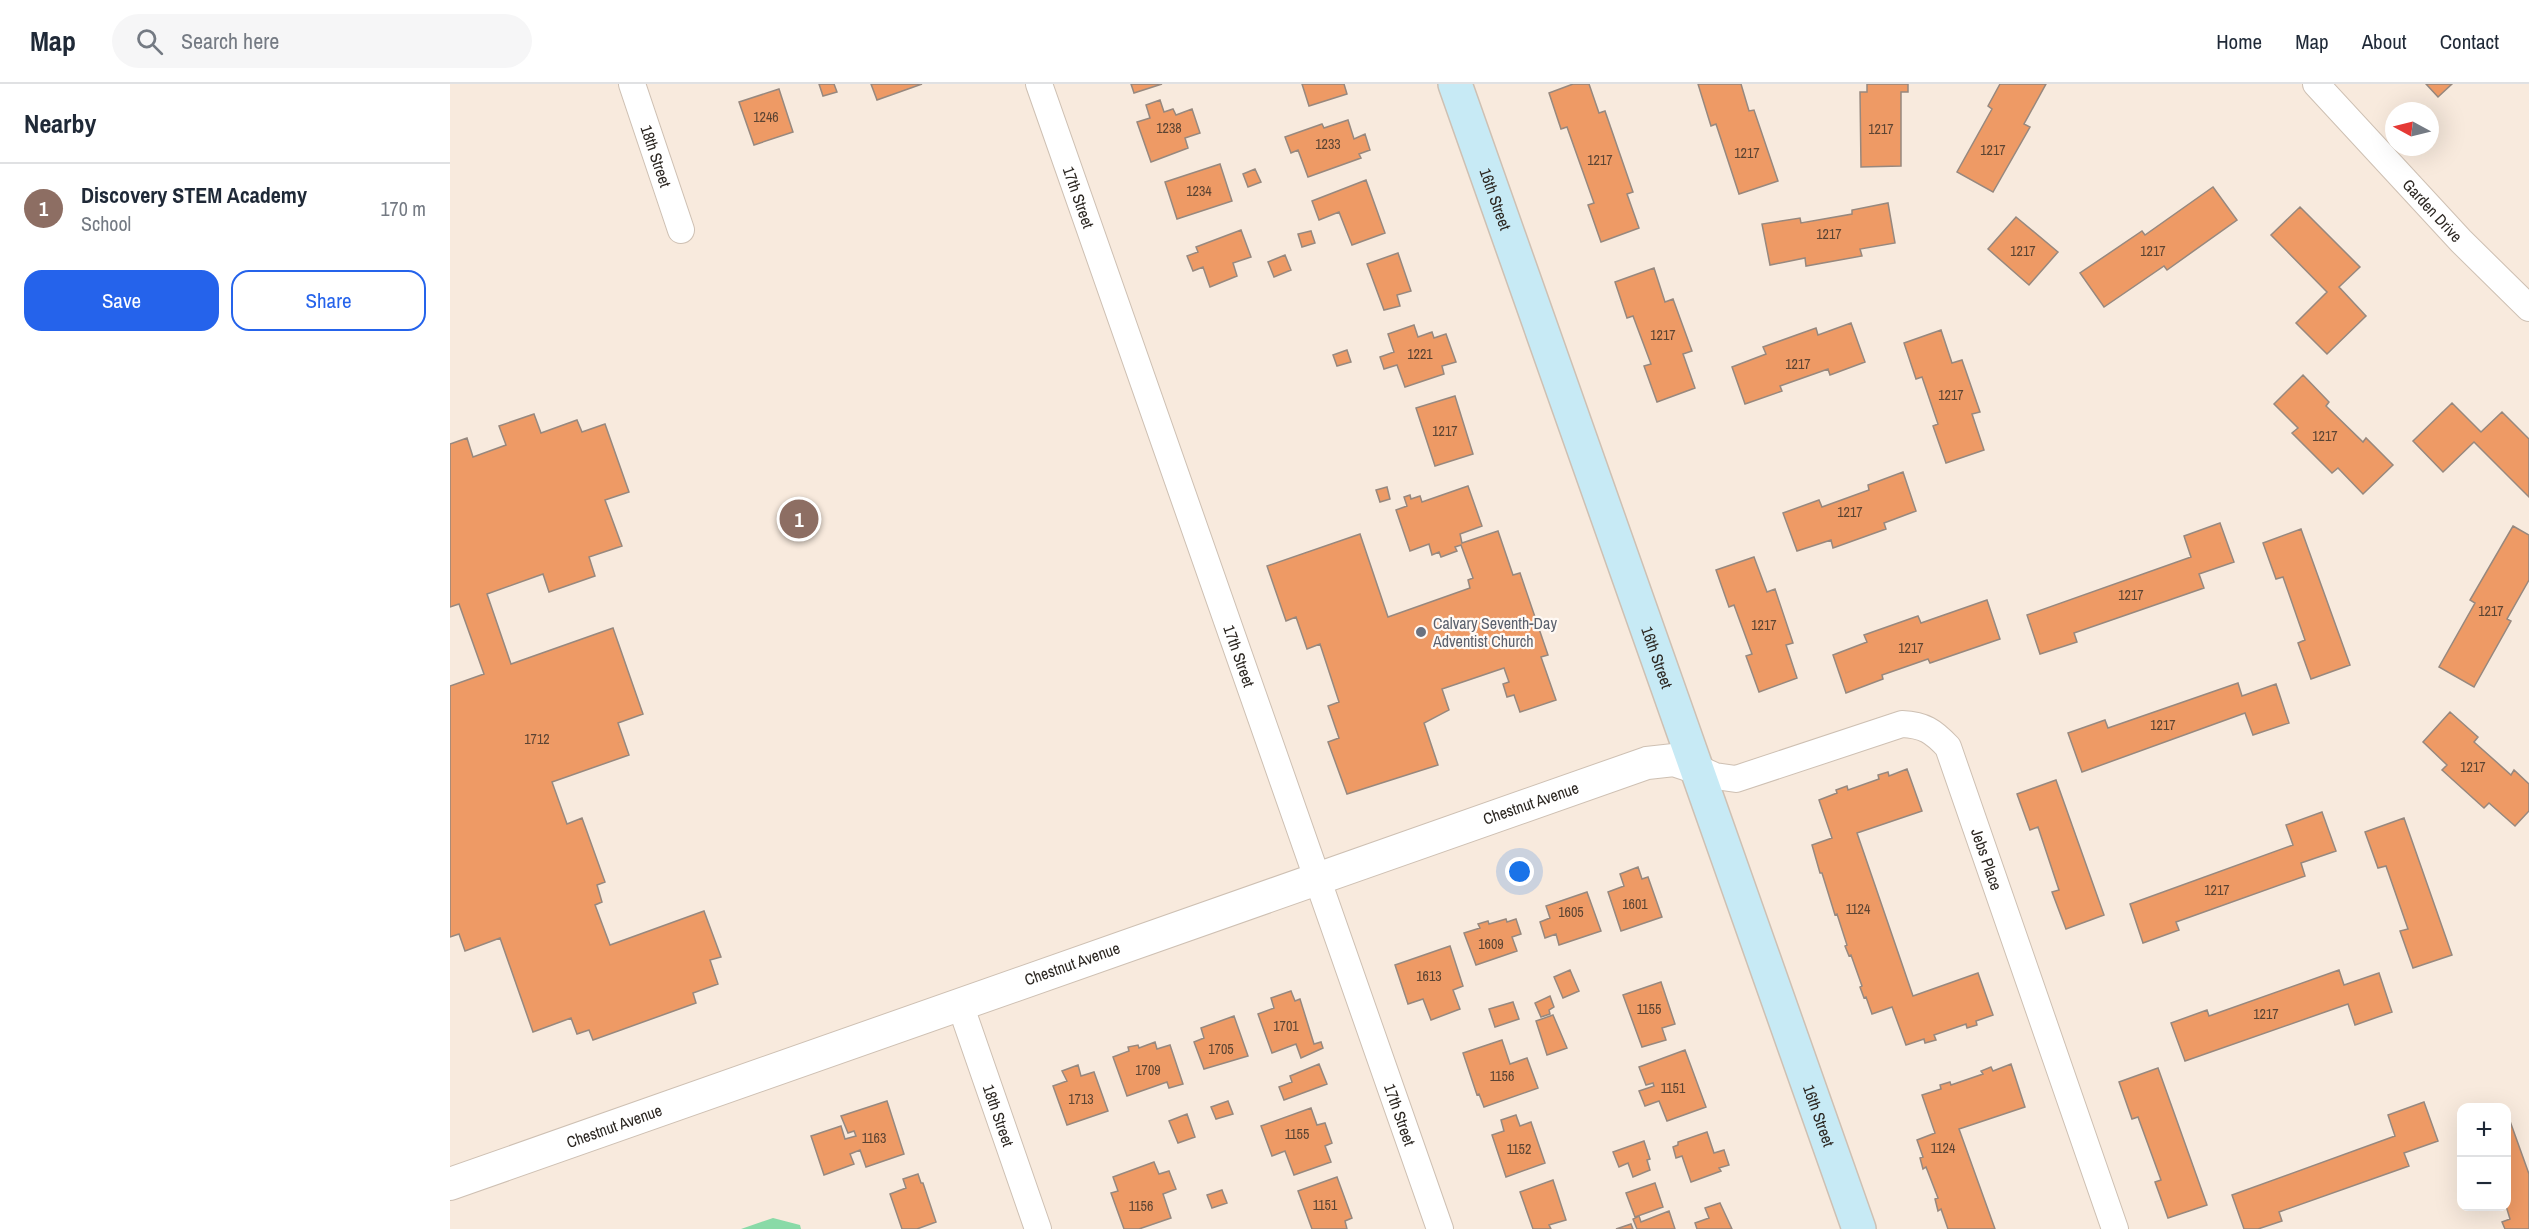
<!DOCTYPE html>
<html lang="en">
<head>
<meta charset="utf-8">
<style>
  body { margin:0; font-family:"Archivo Narrow",sans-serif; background:#f6f6f7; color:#1f2937 }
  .controls { position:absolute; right:18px; bottom:18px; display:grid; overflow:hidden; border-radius:12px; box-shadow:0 6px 24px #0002 }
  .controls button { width:54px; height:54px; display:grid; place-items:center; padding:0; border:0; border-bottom:2px solid #e0e1e3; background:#fff; color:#1f2937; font:30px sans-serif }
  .compass { position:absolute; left:1935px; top:18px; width:54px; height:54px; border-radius:50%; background:#fff; box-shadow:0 6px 24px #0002; rotate:277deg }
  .you { position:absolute; left:1070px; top:788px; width:21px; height:21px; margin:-15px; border:4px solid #fff; border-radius:50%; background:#1a73e8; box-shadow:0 0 0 9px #1a73e833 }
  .badge { display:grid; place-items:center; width:39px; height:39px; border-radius:50%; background:#2563eb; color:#fff; font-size:20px; font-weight:700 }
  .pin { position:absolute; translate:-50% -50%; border:3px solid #fff; box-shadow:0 2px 6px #0006 }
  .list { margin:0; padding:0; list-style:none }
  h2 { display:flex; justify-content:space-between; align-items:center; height:78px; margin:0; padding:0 24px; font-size:26px }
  h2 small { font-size:20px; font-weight:400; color:#747a83 }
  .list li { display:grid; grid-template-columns:39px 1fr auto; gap:18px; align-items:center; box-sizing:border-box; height:90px; padding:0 24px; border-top:2px solid #e0e1e3 }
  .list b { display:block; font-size:22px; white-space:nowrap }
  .list p { margin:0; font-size:20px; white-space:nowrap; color:#747a83 }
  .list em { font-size:20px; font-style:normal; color:#747a83 }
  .actions { display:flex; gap:12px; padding:18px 24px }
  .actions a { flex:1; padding:14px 0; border:2px solid #2563eb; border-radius:18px; text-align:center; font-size:21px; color:#2563eb }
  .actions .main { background:#2563eb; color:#fff }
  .icon { flex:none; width:33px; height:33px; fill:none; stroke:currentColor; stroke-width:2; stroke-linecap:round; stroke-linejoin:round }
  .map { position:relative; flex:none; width:2079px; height:1145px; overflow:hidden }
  header { display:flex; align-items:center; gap:36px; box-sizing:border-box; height:84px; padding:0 30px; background:#fff; border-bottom:2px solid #e0e1e3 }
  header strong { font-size:28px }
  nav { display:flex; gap:33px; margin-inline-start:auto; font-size:21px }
  .search { width:420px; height:54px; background:#f6f6f7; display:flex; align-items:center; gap:15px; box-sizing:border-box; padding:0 21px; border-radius:33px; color:#747a83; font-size:22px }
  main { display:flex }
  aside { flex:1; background:#fff }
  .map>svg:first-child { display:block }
  .green { fill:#89daa7 }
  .building { fill:#ee9a65; stroke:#97887e; stroke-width:1.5 }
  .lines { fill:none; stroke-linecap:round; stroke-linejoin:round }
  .minor-casing { stroke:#cec0b3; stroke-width:28 }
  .tertiary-casing { stroke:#cec0b3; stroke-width:34 }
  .secondary-casing { stroke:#cec0b3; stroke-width:36 }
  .minor { stroke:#fff; stroke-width:26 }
  .tertiary { stroke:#fff; stroke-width:32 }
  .secondary { stroke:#c7eaf5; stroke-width:33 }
  .worship-dot { fill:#6b7280; stroke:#fff9f4; stroke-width:2 }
  .labels { text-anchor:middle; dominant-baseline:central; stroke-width:4.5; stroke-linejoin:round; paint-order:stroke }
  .number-label { font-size:14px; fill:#5c4433 }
  .street-label { font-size:16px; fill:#2c2722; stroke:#fff9f4 }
  .worship-label { font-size:16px; fill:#5b616d; stroke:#fff9f4; text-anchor:start }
</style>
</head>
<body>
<header>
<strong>Map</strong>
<div class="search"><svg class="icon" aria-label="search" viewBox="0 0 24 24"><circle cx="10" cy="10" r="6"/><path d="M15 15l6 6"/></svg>Search here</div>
<nav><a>Home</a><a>Map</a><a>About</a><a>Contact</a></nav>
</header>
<main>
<aside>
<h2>Nearby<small></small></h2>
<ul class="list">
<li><span class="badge" style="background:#8d6e63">1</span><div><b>Discovery STEM Academy</b><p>School</p></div><em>170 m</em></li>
</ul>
<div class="actions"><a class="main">Save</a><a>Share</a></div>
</aside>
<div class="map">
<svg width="2079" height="1145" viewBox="0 0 2079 1145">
  <rect width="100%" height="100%" fill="#f8eadd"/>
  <path class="green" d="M323 1134 350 1141 351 1145H291Z"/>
  <path class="building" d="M369 0H384L387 8 373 12Z
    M421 0H472L427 16Z
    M681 0H712L684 9Z
    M852 0H894L897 10 859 22Z
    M1123 0H1139L1149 29 1155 27 1183 108 1177 110 1189 144 1151 158 1138 121 1144 119 1117 43 1111 45 1099 9Z
    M1248 0H1291L1299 27 1304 26 1328 97 1289 110 1266 40 1261 42Z
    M1417 0H1458V8H1451V82L1411 83 1410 8H1417Z
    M1550 0H1596L1574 40 1580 43 1543 108 1507 88 1542 25 1538 22Z
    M1976 0H2002L1988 13Z
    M329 5 343 48 304 61 289 18Z
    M710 16 714 28 723 25 726 31 742 25 750 49 735 54 738 64 701 78 687 38 700 34 696 21Z
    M898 36 904 55 915 50 920 66 909 70 911 74 858 93 848 66 841 69 835 53 872 40 874 44Z
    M770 80 782 117 727 135 715 98Z
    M805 85 811 98 798 103 793 90Z
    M916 96 935 149 902 161 889 128 869 136 862 117Z
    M1763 103 1787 136 1717 186 1714 182 1654 223 1630 189 1692 147 1695 151Z
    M1438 119 1445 159 1410 165 1412 172 1356 182 1355 174 1320 181 1312 140 1350 134 1351 139 1402 130V126Z
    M1850 123 1910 183 1889 203 1916 232 1877 270 1846 239 1877 208 1821 151Z
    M1566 133 1608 168 1579 201 1538 165Z
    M791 146 801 173 783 179 787 192 760 203 753 183 743 187 737 172 748 168 746 163Z
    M861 147 865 159 852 163 848 150Z
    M948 169 961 207 947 211 950 222 934 226 917 180Z
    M835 171 841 186 824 193 818 178Z
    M1204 184 1215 218 1223 215 1242 267 1233 270 1245 304 1207 318 1194 282 1201 280 1183 232 1177 234 1165 198Z
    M1401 239 1415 278 1380 291 1378 285 1330 302 1332 307 1295 320 1282 283 1316 270 1313 263 1366 244 1368 251Z
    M964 241 968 253 982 248 984 254 996 250 1006 278 992 282 994 290 955 303 947 281 934 285 930 273 944 268 938 250Z
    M1491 246 1502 279 1512 276 1530 328 1522 330 1534 366 1496 379 1483 342 1488 340 1472 293 1466 295 1454 259Z
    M897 266 901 278 887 282 883 271Z
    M1853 291 1879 318 1876 322 1913 358 1916 354 1943 381 1913 410 1888 384 1882 389 1842 349 1848 344 1824 320Z
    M1005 312 1023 370 985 382 966 324Z
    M2002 319 2031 348 2052 328 2079 355V413L2024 358 1993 388 1963 357Z
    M84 330 91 349 127 336 132 348 155 340 179 408 155 416 172 462 139 473 145 492 99 508 93 490 37 510 61 580 163 544 193 630 168 639 179 671 102 698 117 740 132 734 155 798 147 801 152 818 145 821 160 861 254 827 271 873 260 876 268 900 243 909 246 919 143 956 139 946 127 950 121 934 83 948 50 854 15 867 9 850 0 853V602L34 590 9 520 0 523V360L17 354 23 373 56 361 49 342Z
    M1453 388 1466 427 1434 439 1436 445 1383 464 1381 456 1347 467 1333 429 1369 416 1372 423 1419 406 1418 401Z
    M1018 402 1032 442 1010 450 1012 459 1048 447 1063 491 1070 489 1098 571 1091 573 1106 616 1070 628 1064 611 1057 613 1053 600 1059 598 1054 584 992 605 999 626 974 639 988 681 897 710 878 658 889 654 878 622 889 618 870 560 857 565 846 533 836 537 817 482 910 450 938 533 1020 504 1018 496 1023 494 1011 461 1005 463 1007 467 991 473 989 468 982 471 979 460 960 467 946 426 957 422 954 413 960 411 961 415 970 412 972 418Z
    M937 403 940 415 930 418 926 406Z
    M1770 439 1784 478 1749 490 1754 504 1624 549 1627 558 1590 570 1577 531 1741 473 1734 452Z
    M2063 442 2079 451V496L2057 535 2061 537 2024 603 1989 583 2025 519 2020 516Z
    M1851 445 1900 581 1861 595 1848 559 1855 556 1833 493 1826 495 1813 459Z
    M1304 473 1317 508 1325 505 1343 559 1336 561 1347 594 1309 608 1296 572 1302 570 1284 521 1279 523 1266 486Z
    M1537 516 1550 555 1480 579 1478 575 1432 591 1433 595 1396 609 1383 571 1417 558 1414 551 1468 532 1471 539Z
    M1788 599 1792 612 1826 600 1839 639 1803 651 1795 629 1632 688 1618 649 1655 636 1658 644Z
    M2000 628 2028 653 2024 658 2061 691 2064 686 2079 700V727L2065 742 2039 719 2034 724 1992 686 1997 681 1973 658Z
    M1457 685 1472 727 1407 749 1463 912 1528 889 1543 931 1526 937 1527 941 1517 944 1516 940 1484 951 1486 956 1475 959 1474 955 1456 961 1442 923 1422 930 1416 913 1414 914 1410 903 1412 902 1401 871 1399 872 1395 862 1397 861 1387 830 1385 831 1372 789H1370L1362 761 1382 754 1369 716 1387 709 1386 706 1397 702 1398 706 1429 695 1428 691 1438 688 1439 692Z
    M1606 696 1654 831 1616 845 1602 808 1609 806 1588 743 1580 746 1567 710Z
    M1872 728 1886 767 1851 779 1855 792 1726 838 1729 846 1693 859 1680 820 1843 761 1836 741Z
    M1954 734 2002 871 1963 884 1950 847 1958 845 1936 782 1928 784 1915 748Z
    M1188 783 1192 795 1198 793 1212 833 1171 847 1158 808 1174 802 1170 790Z
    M1137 808 1151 847 1109 861 1106 850 1095 854 1090 838 1100 834 1096 822Z
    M1056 835 1057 838 1066 835 1071 850 1062 853 1067 867 1026 881 1014 849 1030 844 1028 840 1038 837 1039 840Z
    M1000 862 1013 902 1003 906 1010 925 981 936 973 915 958 920 945 881Z
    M1120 886 1129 907 1113 914 1104 893Z
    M1889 886 1894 901 1929 889 1942 928 1905 941 1898 920 1735 977 1721 939 1757 926 1759 932Z
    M1211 898 1225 940 1212 944 1216 956 1192 963 1173 911Z
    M841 907 845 917 850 915 864 960 871 958 873 964 851 974 846 960 822 969 808 930 824 924 821 914Z
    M1100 912 1104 923 1099 926 1100 930 1091 933 1085 919Z
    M1063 918 1069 935 1045 943 1039 925Z
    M1103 931 1117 964 1097 971 1086 937Z
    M784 932 798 972 754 985 744 958 754 954 751 944Z
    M1052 956 1060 980 1077 974 1088 1004 1034 1023 1029 1010 1027 1011 1013 969Z
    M705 958 707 965 720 961 733 1000 719 1004 717 998 677 1012 663 973 679 967 678 963 688 961 689 964Z
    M1235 966 1256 1023 1217 1037 1209 1017 1195 1022 1189 1007 1204 1002 1203 999 1196 1001 1189 983Z
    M869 980 877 1000 834 1016 829 1003 842 998 840 992Z
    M1561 980 1575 1023 1509 1045 1545 1145H1498L1491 1125 1488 1127 1485 1115 1488 1114 1476 1083 1473 1085 1470 1074 1473 1073 1467 1056 1485 1049 1472 1011 1491 1005 1490 1001 1500 998 1501 1001 1533 990 1531 987 1541 983 1543 987Z
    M628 981 631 992 644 988 658 1027 617 1041 603 1002 617 997 612 987Z
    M1708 984 1757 1121 1718 1134 1705 1098 1711 1096 1688 1033 1682 1035 1669 998Z
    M437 1017 454 1070 416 1083 410 1066 400 1070 404 1080 374 1091 361 1052 391 1042 395 1055 406 1052 404 1047 398 1049 391 1032Z
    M778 1017 783 1030 766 1035 761 1023Z
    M1974 1018 1988 1057 1954 1069 1959 1082 1829 1128 1832 1137 1808 1145H1794L1782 1111 1945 1052 1938 1031Z
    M861 1024 867 1041 875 1039 882 1059 875 1062 881 1078 844 1091 835 1067 822 1072 811 1042Z
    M2056 1026 2079 1090V1145H2055L2052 1138 2060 1135 2056 1122Z
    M737 1030 745 1053 728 1059 719 1037Z
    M1066 1031 1070 1042 1081 1038 1095 1079 1056 1093 1042 1051 1054 1047 1051 1036Z
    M1257 1048 1264 1069 1274 1066 1279 1081 1269 1084 1271 1087 1241 1098 1232 1072 1226 1074 1223 1063 1228 1061V1058Z
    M1194 1057 1200 1075 1197 1076 1200 1086 1183 1093 1178 1079 1169 1083 1163 1068Z
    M704 1078 709 1090 719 1087 726 1105 713 1110 721 1134 689 1145H674L661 1109 668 1107 663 1093Z
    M468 1090 471 1099H473L486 1138 467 1145H452L440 1110 456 1104 453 1095Z
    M887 1093 902 1134 895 1137 897 1145H862L848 1107Z
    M1103 1096 1116 1136 1099 1141 1101 1145H1083L1070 1108Z
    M1205 1099 1213 1123 1185 1133 1176 1109Z
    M772 1106 777 1119 762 1124 757 1111Z
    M1270 1119 1282 1145H1247L1245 1139 1259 1134 1255 1124Z
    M1219 1127 1225 1145H1187L1183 1135 1189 1132 1191 1138Z
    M1181 1140 1183 1145H1166Z"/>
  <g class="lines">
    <g class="minor-casing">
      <g id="minor">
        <path id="s1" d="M182 0 231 146"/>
        <path id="s2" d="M589 0 990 1145"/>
        <path id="s3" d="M1866 0 2011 157 2079 224"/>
        <path id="s4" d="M1245 683 1265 692 1286 695 1452 640C1474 641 1483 647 1498 663L1665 1145"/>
        <path id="s5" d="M510 920 588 1145"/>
      </g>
    </g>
    <g class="tertiary-casing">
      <g id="tertiary">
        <path id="s6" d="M0 1100C399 959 797 816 1197 679L1224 676 1245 683"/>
      </g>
    </g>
    <g class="secondary-casing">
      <g id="secondary">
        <path id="s7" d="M1005 0 1409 1145"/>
      </g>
    </g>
    <use href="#minor" class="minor"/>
    <use href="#tertiary" class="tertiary"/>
    <use href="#secondary" class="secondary"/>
  </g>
  <circle class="worship-dot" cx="971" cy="548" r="6"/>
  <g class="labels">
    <g class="number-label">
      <text x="316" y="33">1246</text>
      <text x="719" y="44">1238</text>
      <text x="1431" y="45">1217</text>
      <text x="878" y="60">1233</text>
      <text x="1543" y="66">1217</text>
      <text x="1297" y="69">1217</text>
      <text x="1150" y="76">1217</text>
      <text x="749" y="107">1234</text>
      <text x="1379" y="150">1217</text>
      <text x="1573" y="167">1217</text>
      <text x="1703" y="167">1217</text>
      <text x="1213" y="251">1217</text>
      <text x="970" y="270">1221</text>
      <text x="1348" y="280">1217</text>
      <text x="1501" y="311">1217</text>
      <text x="995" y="347">1217</text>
      <text x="1875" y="352">1217</text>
      <text x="1400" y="428">1217</text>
      <text x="1681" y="511">1217</text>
      <text x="2041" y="527">1217</text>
      <text x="1314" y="541">1217</text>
      <text x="1461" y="564">1217</text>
      <text x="1713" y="641">1217</text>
      <text x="87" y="655">1712</text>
      <text x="2023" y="683">1217</text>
      <text x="1767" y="806">1217</text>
      <text x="1185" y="820">1601</text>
      <text x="1408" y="825">1124</text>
      <text x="1121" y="828">1605</text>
      <text x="1041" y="860">1609</text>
      <text x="979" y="892">1613</text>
      <text x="1199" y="925">1155</text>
      <text x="1816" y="930">1217</text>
      <text x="836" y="942">1701</text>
      <text x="771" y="965">1705</text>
      <text x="698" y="986">1709</text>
      <text x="1052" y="992">1156</text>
      <text x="1223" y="1004">1151</text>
      <text x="631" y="1015">1713</text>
      <text x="847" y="1050">1155</text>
      <text x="424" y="1054">1163</text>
      <text x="1493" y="1064">1124</text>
      <text x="1069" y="1065">1152</text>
      <text x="875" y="1121">1151</text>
      <text x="691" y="1122">1156</text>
    </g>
    <g class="street-label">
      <text stroke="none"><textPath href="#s1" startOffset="76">18th Street</textPath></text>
      <text stroke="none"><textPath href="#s2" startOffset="120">17th Street</textPath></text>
      <text stroke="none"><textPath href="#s7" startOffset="122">16th Street</textPath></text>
      <text stroke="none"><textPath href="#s3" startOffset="172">Garden Drive</textPath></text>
      <text stroke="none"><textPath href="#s2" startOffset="606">17th Street</textPath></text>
      <text stroke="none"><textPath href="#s7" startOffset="608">16th Street</textPath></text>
      <text stroke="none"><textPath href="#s6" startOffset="1146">Chestnut Avenue</textPath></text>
      <text stroke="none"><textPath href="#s4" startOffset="390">Jebs Place</textPath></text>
      <text stroke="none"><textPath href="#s6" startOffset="660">Chestnut Avenue</textPath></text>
      <text stroke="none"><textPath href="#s2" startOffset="1092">17th Street</textPath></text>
      <text stroke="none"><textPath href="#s7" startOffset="1094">16th Street</textPath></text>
      <text stroke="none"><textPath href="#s5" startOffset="118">18th Street</textPath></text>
      <text stroke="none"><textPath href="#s6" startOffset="174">Chestnut Avenue</textPath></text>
    </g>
    <g class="worship-label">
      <text x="983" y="539">Calvary Seventh-Day<tspan x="983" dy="18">Adventist Church</tspan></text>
    </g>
  </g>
</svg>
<div class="controls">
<button>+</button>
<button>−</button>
</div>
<svg class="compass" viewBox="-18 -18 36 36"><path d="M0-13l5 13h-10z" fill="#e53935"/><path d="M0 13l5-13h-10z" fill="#747a83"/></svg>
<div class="you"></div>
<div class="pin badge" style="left:349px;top:435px;background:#8d6e63">1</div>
</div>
</main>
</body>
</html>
